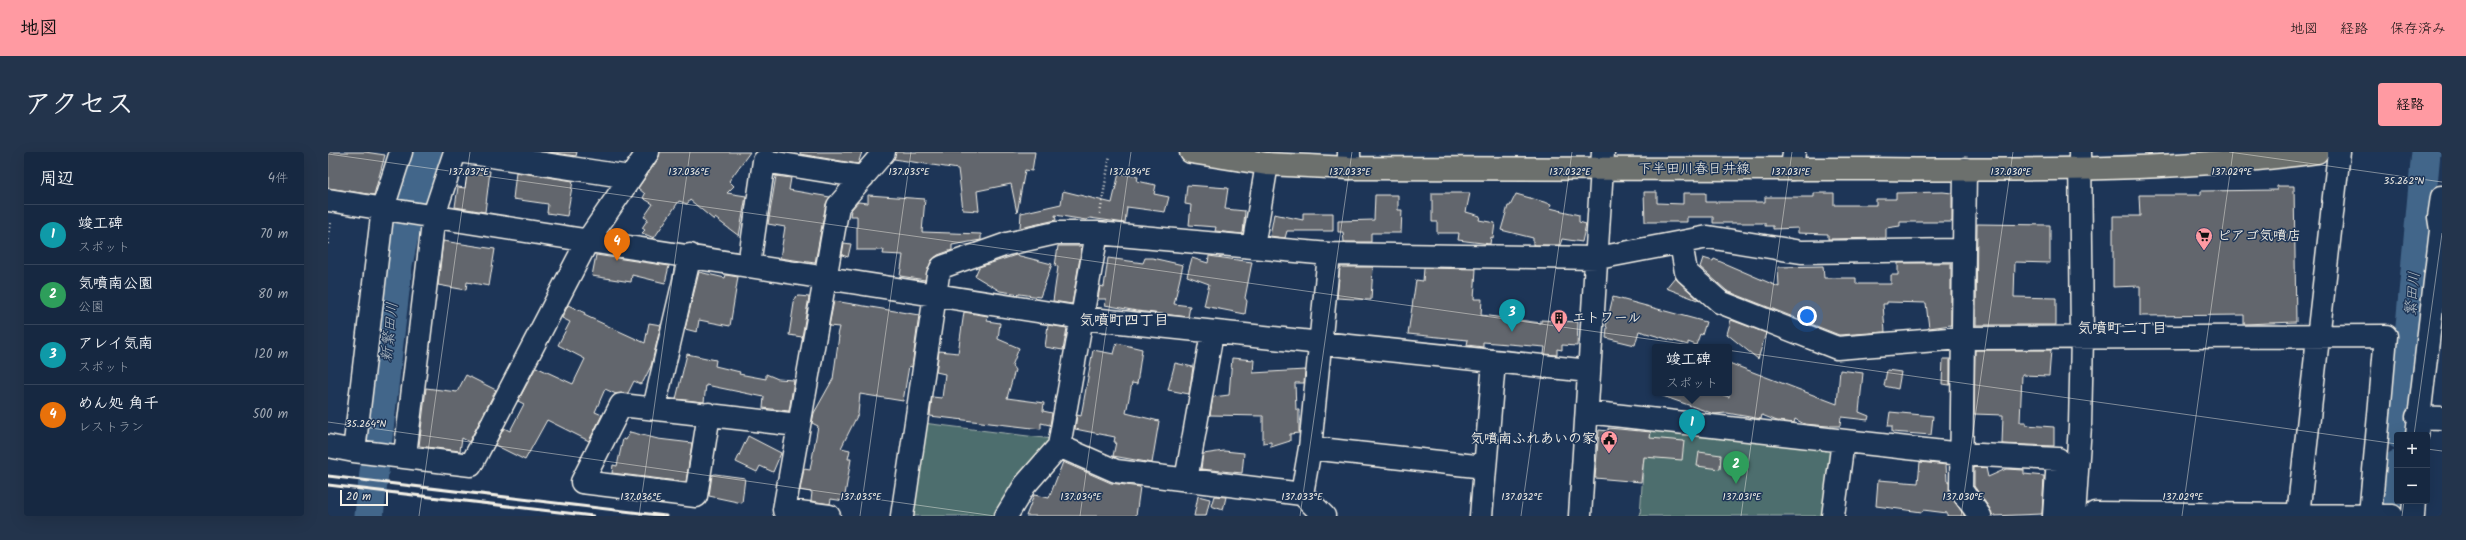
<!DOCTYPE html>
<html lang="ja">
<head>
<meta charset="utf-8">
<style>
  body { margin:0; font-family:Kalam,"Klee One",sans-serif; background:#23344c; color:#f1f3f6 }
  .controls { position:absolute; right:12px; bottom:12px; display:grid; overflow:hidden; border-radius:4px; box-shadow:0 4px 16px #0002 }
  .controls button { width:36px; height:36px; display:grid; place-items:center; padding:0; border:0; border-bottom:1px solid #35445a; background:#162841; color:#f1f3f6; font:20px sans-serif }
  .scale { position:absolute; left:12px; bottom:10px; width:48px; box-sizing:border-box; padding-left:4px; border:2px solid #f4f1e8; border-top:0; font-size:11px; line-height:14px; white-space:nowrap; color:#f4f1e8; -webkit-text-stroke:3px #1d3557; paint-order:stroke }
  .you { position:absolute; left:1479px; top:164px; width:14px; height:14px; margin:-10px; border:3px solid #fff; border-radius:50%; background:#1a73e8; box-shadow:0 0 0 6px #1a73e833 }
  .badge { display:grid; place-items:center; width:26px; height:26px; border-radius:50%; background:#ff9aa2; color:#fff; font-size:13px; font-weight:700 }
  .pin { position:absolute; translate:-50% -33px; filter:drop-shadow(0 1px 2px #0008) }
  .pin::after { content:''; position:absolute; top:21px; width:14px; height:12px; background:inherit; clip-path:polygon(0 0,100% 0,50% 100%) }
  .popup { position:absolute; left:1324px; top:192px; width:80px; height:52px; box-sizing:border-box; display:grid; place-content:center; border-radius:4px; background:#162841; filter:drop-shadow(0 1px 3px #0005); font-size:13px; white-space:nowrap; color:#9ea6b1 }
  .popup b { font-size:15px; color:#f1f3f6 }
  .popup::after { content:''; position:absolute; left:50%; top:100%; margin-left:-8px; border:8px solid transparent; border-top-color:#162841 }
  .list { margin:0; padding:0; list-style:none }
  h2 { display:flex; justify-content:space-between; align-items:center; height:52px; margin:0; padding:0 16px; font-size:17px }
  h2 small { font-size:13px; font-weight:400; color:#9ea6b1 }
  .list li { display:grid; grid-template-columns:26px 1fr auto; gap:12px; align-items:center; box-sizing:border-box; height:60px; padding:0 16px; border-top:1px solid #35445a }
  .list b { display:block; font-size:15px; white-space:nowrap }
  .list p { margin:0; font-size:13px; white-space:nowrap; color:#9ea6b1 }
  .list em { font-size:13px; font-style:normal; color:#9ea6b1 }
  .map { position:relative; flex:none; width:2114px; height:364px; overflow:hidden; border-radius:4px }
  header { display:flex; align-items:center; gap:24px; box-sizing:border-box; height:56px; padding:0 20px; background:#ff9aa2; color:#111 }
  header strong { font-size:19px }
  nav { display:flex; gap:22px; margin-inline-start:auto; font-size:14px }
  .intro { display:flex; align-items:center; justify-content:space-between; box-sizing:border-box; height:96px; padding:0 24px }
  h1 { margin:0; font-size:28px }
  .button { padding:10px 18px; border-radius:4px; background:#ff9aa2; color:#111; font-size:14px; font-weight:700 }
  main { display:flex; gap:24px; padding:0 24px }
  aside { flex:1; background:#162841; border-radius:4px; box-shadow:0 4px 16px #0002 }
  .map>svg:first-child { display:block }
  .green { fill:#4e6e6e; stroke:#a1b0ab }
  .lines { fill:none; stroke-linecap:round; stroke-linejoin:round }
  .river { stroke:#43668a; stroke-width:29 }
  .building { fill:#62666d; stroke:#f4f1e8 }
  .minor-casing { stroke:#f4f1e8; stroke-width:25 }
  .major-casing { stroke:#f4f1e8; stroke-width:25 }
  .path { stroke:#f4f1e8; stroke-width:2.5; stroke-dasharray:1 3; stroke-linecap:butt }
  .minor { stroke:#1d3557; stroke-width:22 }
  .major { stroke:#6c706d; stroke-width:22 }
  .rail { stroke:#f4f1e8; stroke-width:3 }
  .ticks { fill:none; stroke:#f4f1e8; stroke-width:1; stroke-opacity:0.45 }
  .labels { text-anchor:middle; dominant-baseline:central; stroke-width:3; stroke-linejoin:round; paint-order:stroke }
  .street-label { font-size:14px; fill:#f4f1e8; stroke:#1d3557 }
  .poi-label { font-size:14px; font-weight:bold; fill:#f4f1e8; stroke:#1d3557; text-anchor:start }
  .water-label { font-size:15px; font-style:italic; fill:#b6c0c7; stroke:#1d3557 }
  .neighbourhood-label { font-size:15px; font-weight:bold; fill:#f4f1e8; stroke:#1d3557 }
  .ticks-label { font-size:10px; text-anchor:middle; fill:#f4f1e8; stroke:#1d3557; stroke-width:3; stroke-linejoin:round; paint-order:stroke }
</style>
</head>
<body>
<header>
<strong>地図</strong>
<nav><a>地図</a><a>経路</a><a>保存済み</a></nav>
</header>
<div class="intro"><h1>アクセス</h1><a class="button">経路</a></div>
<main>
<aside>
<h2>周辺<small>4件</small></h2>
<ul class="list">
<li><span class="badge" style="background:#0f9aa8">1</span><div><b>竣工碑</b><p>スポット</p></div><em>70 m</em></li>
<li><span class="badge" style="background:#2e9e5b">2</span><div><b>気噴南公園</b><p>公園</p></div><em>80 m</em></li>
<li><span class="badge" style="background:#0f9aa8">3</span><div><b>アレイ気南</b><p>スポット</p></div><em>120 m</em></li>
<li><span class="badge" style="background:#e8710a">4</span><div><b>めん処 角千</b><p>レストラン</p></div><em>500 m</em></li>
</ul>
</aside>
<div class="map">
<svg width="2114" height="364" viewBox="0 0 2114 364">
  <rect width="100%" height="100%" fill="#1d3557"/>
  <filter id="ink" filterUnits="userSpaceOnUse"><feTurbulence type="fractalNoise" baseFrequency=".025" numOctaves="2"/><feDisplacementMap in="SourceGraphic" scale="8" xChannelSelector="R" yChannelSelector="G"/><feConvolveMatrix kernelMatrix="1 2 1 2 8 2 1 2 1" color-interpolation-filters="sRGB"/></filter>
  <g filter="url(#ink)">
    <path class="green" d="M595 271 724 287 671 364H584Z
      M1318 274 1502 295 1506 301 1499 364H1312Z"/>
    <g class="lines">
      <path class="river" d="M2072 283 2098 0
        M41 364 70 112 83 50 99 0
        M2064 364 2069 313"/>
    </g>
    <path class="building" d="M0 0H37L57 3 46 43 0 36Z
      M220 0H249L248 4Z
      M332 0H422L401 29 406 34 399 41 418 44 411 84 387 66 386 68 362 48 359 52 351 49 326 86 314 81 317 78 314 76 320 67 316 65 325 52 315 46 317 42 310 36 330 7Z
      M472 0H534L530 12 472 2Z
      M568 0H707L704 19 697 18 689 61 683 32 649 39 651 59 635 58 630 17 566 7Z
      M140 16 162 19 157 60 127 55 130 35 137 36Z
      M188 20 245 29 239 64 219 61 220 52 185 47Z
      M791 21 810 25 809 29 828 33 826 42 841 45 837 60 799 55 797 71 762 66 758 68 727 63 728 68 692 76 693 61 733 52 735 39 784 51Z
      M448 24 463 26 461 38 502 45 498 52 487 111 452 106 457 75 440 72Z
      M859 33 900 36 897 57 917 59 915 82 887 79 888 75 861 73 863 53 857 52Z
      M1949 34H1966L1968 170 1916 172V163L1812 164V134L1785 135V64H1812L1811 43H1873V39L1949 38Z
      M1316 40H1329V51L1355 52V41H1378V50H1437V45H1486V41H1506V53H1548V47H1568V41L1615 40 1624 41V70H1572V74L1558 76V86L1500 87V82L1470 81V76L1445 77V74H1437V71H1385V65H1359V70H1317Z
      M1104 41H1142L1138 60 1152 64 1151 68 1167 71 1165 86 1163 85 1162 92 1130 88 1131 81H1109V70H1104Z
      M1188 42 1223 52 1222 56 1251 63V70L1258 72 1254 90 1234 87 1232 93H1205V86L1173 78 1180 54H1182Z
      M540 43 597 47 594 80 653 82V88L624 93V98L610 103 603 109 597 128 572 124 575 103 555 102 556 98H529V64H522L523 58 530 50 540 51Z
      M1047 43H1070V58H1074L1073 81H1043V90H1016L1015 80H1010V69L1046 68Z
      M975 61H1005V79H959L957 86 942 84 946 62 975 68Z
      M1649 72 1722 73V111L1687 110 1686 145 1728 146V173H1648Z
      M115 89 167 97 161 134 139 130 138 138 110 133Z
      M516 91 523 92 520 105 514 103Z
      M730 94H754L744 152 725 149 730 115 727 114Z
      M268 103 341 114 337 131 304 123 303 130 264 124Z
      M688 103 724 112 712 145 672 139 647 124 651 115Z
      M881 104 924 110 917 146 919 149 917 162 876 154 881 132 859 124 864 106 880 111Z
      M780 106 815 111 817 106H824L855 113 846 152 862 154 860 165 809 159 777 153 778 147H770L772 134 776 135Z
      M1375 106 1385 109 1386 107 1451 135 1450 115 1495 114 1496 126H1528V132H1563V123H1570V111H1623V173L1601 176 1598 151 1559 150V152H1555L1557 180 1511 183 1399 139 1372 115Z
      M1012 115H1045L1043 148 1009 146Z
      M1096 116 1148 117 1146 147H1154L1153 163 1213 171V168L1250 170 1249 194 1234 193V198L1229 197V203L1216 202 1217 195 1155 190V195L1139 193 1140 188 1080 182 1088 128 1095 129Z
      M371 120 397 126 398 123 410 125 402 174 371 168 369 180 357 177Z
      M1347 125 1350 129 1372 149 1338 136Z
      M471 144 481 145 474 185 461 183 467 145Z
      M1285 145 1378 170 1374 183 1372 182 1368 193 1360 190V193L1311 179 1307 193 1278 186 1279 175 1278 174Z
      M506 149 591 163 584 215 581 214 575 249 532 242 530 262 513 296 522 298 520 307H523L516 349 503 347 502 352 483 349 484 340 472 338 476 317 482 318 490 274 484 271 486 261 505 227 511 184 509 183 511 175 501 174Z
      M240 153 257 161 256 163 317 191 321 171 333 173 323 214 315 230 312 232 306 229 300 241 288 242 277 237 267 260 274 263 261 289 219 268 197 308 167 293 176 276 182 279 196 252 190 249 208 215 245 232 257 207 230 193 242 170 234 166Z
      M636 160 660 164 659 169 672 171 670 187 691 196 684 214 687 218 679 246 716 251 715 259 724 261 722 273 713 271V277L602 264 604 245 614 246 617 222 608 220 611 199 630 201Z
      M1403 168 1438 181 1430 207 1399 182Z
      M720 173 739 176 735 198 717 195Z
      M789 191 814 197 809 232 804 231 798 261 831 269 824 311 785 304 788 290H786L787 285 747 277 749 263 753 264 765 198 786 202Z
      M1647 198H1723L1721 224 1694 223 1692 270H1698V273L1726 275V294L1674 292 1675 263 1646 262Z
      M359 202 388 208 387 214 412 220 411 222 438 227V222L450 227 466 228 461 259 435 256 436 245 378 233 376 250 348 247Z
      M904 206 926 208 925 221 977 218 976 231H967L968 258H971V281L962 282V289L943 295V290L935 291V264L882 263 885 245 901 243Z
      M1615 207H1622V233L1614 232Z
      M847 211 865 215 861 242 840 238Z
      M1401 211 1509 252 1512 218 1535 221 1531 260 1541 264 1540 268 1513 265 1512 274H1500L1476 272 1467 267 1466 271 1449 269 1434 263 1433 267 1399 261 1386 262 1332 243V241H1389L1401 245Z
      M1559 218 1573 220 1570 237 1556 234Z
      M138 223 168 238 141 290 134 286 132 299 91 294 98 236 129 240Z
      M1562 260 1605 264 1603 283 1564 280V274H1560Z
      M1280 276 1323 280 1322 286 1356 289 1354 308 1316 305 1313 330 1267 326 1271 278 1280 279Z
      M302 280 330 287 364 291 358 330 284 321 285 313 289 314 295 287 298 288Z
      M420 284 453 301 445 320 432 314 429 320 408 310Z
      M896 299 916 301 914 321 873 317 875 302Z
      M1371 300 1393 303 1392 317 1369 314Z
      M735 310 783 331 812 335 808 364H698L706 343 721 346Z
      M1592 310 1618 313 1619 329H1621L1623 345 1637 364H1619V361L1595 358 1594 360 1548 354 1550 328 1590 331Z
      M1646 315 1658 316 1660 325 1678 317 1696 318V322L1716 324 1714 362 1664 364 1662 357 1646 334Z
      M387 322 417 326 414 351 381 344 384 323Z
      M870 344 882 347 878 364H866Z
      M886 344 898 345 895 358 883 354Z"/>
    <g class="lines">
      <g class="minor-casing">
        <path id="minor" d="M137 0 302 25
          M1021 0V16
          M1464 17 1466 0
          M1637 17 1633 338 1652 364
          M0 48 754 166 1261 219
          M1353 91 1358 120 1392 150 1509 196 1633 186 2058 184 2042 363
          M925 95 939 12
          M421 113 436 9 535 25
          M326 256 362 103
          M1259 260 1633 302 1730 307 1726 364
          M381 262 368 344 254 330 293 253 470 273
          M2089 265 2114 266
          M2089 283 2113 78 2111 65 2114 45
          M0 294 26 299 55 56 73 0
          M731 294 788 319 974 342 996 364
          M982 296 1157 315
          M26 299 143 313 260 88 320 0
          M77 303 106 63 127 0
          M858 328 884 181
          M974 342 982 296 1001 102
          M1970 363 2011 0
          M501 364 456 358 510 54 556 0
          M574 364 610 123 614 115 679 92 728 81H769L1001 102 1270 106 1380 85 1473 100 1634 98
          M678 364 697 333 731 294 769 81
          M1153 364 1166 210
          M1252 364 1275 0
          M1505 364 1515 289
          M1746 364 1752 274 1754 185 1752 0
          M1766 364 1767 361 2064 364
          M2085 364 2086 349"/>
      </g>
      <g class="major-casing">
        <path id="major" d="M863 0 939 12 1021 16C1196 17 1372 17 1547 17 1694 18 1843 20 1989 0"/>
      </g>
      <path class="path" d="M772 62 782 3
        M0 92 3 69"/>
      <use href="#minor" class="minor"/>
      <use href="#major" class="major"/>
      <path class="rail" d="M0 324 338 364
        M0 333 265 364"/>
    </g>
  </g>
  <path class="ticks" d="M1901 0 2114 30M0 2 2069 292M0 270 667 364M2086 283 2114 81M2099 297 2114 299M91 364 142 0M311 364 362 0M532 364 583 0M752 364 803 0M972 364 1024 0M1193 364 1244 0M1413 364 1464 0M1633 364 1685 0M1854 364 1905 0M2074 364 2076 349"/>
  <defs>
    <g id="supermarket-pin" transform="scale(0.9)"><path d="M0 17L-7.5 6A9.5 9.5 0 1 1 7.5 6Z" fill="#ff9aa2" stroke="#1d3557"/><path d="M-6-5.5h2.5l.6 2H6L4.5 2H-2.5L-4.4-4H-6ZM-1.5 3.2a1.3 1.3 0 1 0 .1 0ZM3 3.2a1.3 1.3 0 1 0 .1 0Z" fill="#111"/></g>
    <g id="building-pin" transform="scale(0.9)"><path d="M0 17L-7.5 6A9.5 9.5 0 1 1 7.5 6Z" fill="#ff9aa2" stroke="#1d3557"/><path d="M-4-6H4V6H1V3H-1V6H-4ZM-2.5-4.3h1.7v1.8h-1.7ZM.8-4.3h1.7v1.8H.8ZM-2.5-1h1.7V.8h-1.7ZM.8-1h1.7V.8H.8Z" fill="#111"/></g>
    <g id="civic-pin" transform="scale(0.9)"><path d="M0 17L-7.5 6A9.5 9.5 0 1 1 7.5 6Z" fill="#ff9aa2" stroke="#1d3557"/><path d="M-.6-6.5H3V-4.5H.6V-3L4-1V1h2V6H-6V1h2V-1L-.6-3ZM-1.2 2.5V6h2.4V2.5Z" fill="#111"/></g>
  </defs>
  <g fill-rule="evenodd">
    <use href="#supermarket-pin" x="1876" y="84"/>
    <use href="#building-pin" x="1231" y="166"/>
    <use href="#civic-pin" x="1281" y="287"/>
  </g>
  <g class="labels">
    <g class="street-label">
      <text x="1366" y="17">下半田川春日井線</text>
    </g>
    <g class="poi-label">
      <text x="1889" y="84">ピアゴ気噴店</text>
      <text x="1244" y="166">エトワール</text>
      <text x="1268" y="287" text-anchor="end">気噴南ふれあいの家</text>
    </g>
    <g class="water-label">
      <text transform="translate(2085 142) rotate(-85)">繁田川</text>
      <text transform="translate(62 180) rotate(-84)">新繁田川</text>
    </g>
    <g class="neighbourhood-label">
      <text x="796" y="169">気噴町四丁目</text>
      <text x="1794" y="177">気噴町二丁目</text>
    </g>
  </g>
  <g class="ticks-label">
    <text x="141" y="23">137.037°E</text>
    <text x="361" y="23">137.036°E</text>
    <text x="581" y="23">137.035°E</text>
    <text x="802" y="23">137.034°E</text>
    <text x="1022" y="23">137.033°E</text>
    <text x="1242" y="23">137.032°E</text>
    <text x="1463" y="23">137.031°E</text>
    <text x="1683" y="23">137.030°E</text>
    <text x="1904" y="23">137.029°E</text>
    <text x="2076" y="32">35.262°N</text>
    <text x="38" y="275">35.264°N</text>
    <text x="313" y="348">137.036°E</text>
    <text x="533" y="348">137.035°E</text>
    <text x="753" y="348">137.034°E</text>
    <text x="974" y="348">137.033°E</text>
    <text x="1194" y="348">137.032°E</text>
    <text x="1414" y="348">137.031°E</text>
    <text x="1635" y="348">137.030°E</text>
    <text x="1855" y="348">137.029°E</text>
  </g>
</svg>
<div class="controls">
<button>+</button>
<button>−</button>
</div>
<div class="scale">20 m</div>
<div class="you"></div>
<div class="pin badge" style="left:1364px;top:290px;background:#0f9aa8">1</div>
<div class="popup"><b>竣工碑</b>スポット</div>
<div class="pin badge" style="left:1408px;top:332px;background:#2e9e5b">2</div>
<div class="pin badge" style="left:1184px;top:180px;background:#0f9aa8">3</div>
<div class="pin badge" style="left:289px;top:109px;background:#e8710a">4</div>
</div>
</main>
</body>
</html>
